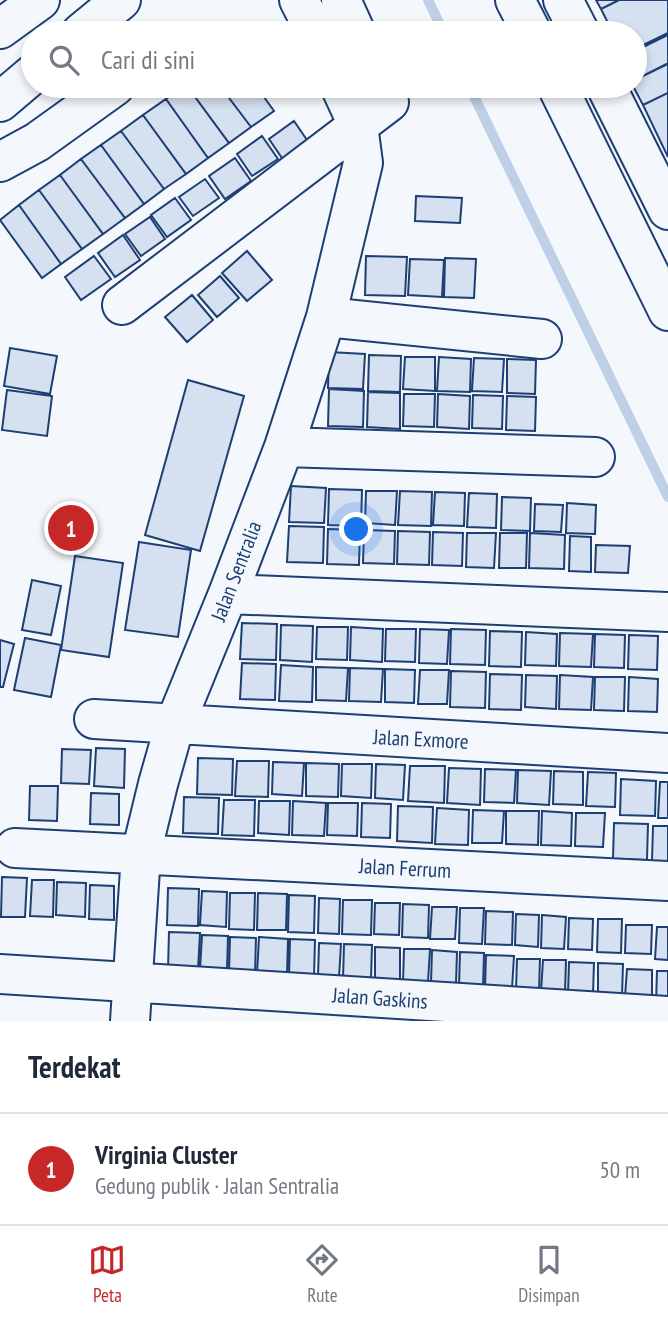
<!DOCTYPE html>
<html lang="id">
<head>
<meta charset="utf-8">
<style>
  body { margin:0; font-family:"PT Sans Narrow",sans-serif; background:#f6f6f7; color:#1f2937 }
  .you { position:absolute; left:357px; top:530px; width:24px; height:24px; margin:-18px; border:5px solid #fff; border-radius:50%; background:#1a73e8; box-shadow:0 0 0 10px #1a73e833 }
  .badge { display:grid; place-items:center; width:46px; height:46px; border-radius:50%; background:#c62828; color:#fff; font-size:23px; font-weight:700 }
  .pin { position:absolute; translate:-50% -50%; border:4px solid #fff; box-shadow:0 2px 7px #0006 }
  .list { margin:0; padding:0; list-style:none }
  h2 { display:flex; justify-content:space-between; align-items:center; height:91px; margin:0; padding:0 28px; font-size:30px }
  h2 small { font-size:23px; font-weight:400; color:#747a83 }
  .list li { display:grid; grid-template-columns:46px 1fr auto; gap:21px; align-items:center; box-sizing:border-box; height:112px; padding:0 28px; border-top:2px solid #e0e1e3 }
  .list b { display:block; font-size:26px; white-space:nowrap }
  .list p { margin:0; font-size:23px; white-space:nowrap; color:#747a83 }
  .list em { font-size:23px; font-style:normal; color:#747a83 }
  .icon { flex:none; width:38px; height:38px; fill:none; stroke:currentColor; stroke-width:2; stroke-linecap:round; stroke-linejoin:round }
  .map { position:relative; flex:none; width:668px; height:1021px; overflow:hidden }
  .search { position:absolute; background:#fff; box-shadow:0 4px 10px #0003; left:21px; right:21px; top:21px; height:77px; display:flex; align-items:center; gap:18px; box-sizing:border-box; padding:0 24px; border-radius:38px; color:#747a83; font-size:26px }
  .sheet { height:203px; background:#fff }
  nav { display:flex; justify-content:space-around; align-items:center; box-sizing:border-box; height:98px; border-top:2px solid #e0e1e3; background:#fff; font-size:19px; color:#747a83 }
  nav a { display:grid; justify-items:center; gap:4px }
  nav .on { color:#c62828 }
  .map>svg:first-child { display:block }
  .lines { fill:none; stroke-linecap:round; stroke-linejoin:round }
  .stream { stroke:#bed0e5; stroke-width:10 }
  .building { fill:#d5e0f0; stroke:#1d3f73; stroke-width:2 }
  .minor-casing { stroke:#1d3f73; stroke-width:42 }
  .major-casing { stroke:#1d3f73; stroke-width:42 }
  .minor { stroke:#f4f7fb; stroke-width:38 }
  .major { stroke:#f4f7fb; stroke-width:38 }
  .labels { text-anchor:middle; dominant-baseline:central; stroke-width:5; stroke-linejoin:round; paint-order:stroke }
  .street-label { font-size:21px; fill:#1d3f73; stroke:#f4f7fb }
</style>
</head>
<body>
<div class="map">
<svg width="668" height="1021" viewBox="0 0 668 1021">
  <rect width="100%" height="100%" fill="#f4f7fb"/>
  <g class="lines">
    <path class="stream" d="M428 0 444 33
      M469 86 668 497"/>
  </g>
  <path class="building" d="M596 0H619L601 9Z
    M619 0H668V33L635 49V33H613L601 9Z
    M668 35V64L635 80V51Z
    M668 63V93L643 105 633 86 635 80Z
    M184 86H187L229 143 208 158 166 99Z
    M187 86H220L251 127 229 143Z
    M220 86H256L274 111 251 127Z
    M668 93V157L643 105Z
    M166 99 208 158 186 174 143 115Z
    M143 115 186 174 164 189 121 131Z
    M294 121 309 143 284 161 269 139Z
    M121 131 164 189 144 204 101 145Z
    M262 136 278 159 252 176 237 154Z
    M101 145 144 204 125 218 81 159Z
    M235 158 251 181 225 199 209 176Z
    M81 159 125 218 103 234 60 175Z
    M60 175 103 234 82 249 39 190Z
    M205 179 219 198 193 216 179 197Z
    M39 190 82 249 61 264 19 205Z
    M416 196 462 198 460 223 415 221Z
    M175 198 191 220 167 237 151 215Z
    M19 205 61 264 42 278 0 220Z
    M150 217 165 239 141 256 125 234Z
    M123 235 140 260 115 277 98 253Z
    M247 251 272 280 247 301 222 273Z
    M94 256 111 279 81 300 65 277Z
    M366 256 407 257 405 296 365 295Z
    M445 258 476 259 474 298 444 297Z
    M410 259 444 260 442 297 408 295Z
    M220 276 239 298 217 317 198 295Z
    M192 295 213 320 187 342 165 317Z
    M10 348 57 356 50 394 4 386Z
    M329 352 365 354 363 389 328 388Z
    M369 355 401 356 400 392 368 391Z
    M405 357H435V391L403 389Z
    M439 357 471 359 470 392 437 391Z
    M474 358 504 359 502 392 472 391Z
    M507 359 536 360 535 394 507 393Z
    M188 380 244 396 200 551 145 535Z
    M329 389 364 391 363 427 328 426Z
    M7 390 52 396 47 436 2 430Z
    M368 392 400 393V429L367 427Z
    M404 394H435L434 427 403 426Z
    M438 394 470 396 469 429 437 427Z
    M473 395 503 396 502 429 472 428Z
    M507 396 536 397 535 431 506 430Z
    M291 486 326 488 324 523 289 522Z
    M329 489 362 490 361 526 328 525Z
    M366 491H397L395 525 365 523Z
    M400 491 432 492 431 526 398 525Z
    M435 492 465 493 464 526 433 525Z
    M469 493 497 494 496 528 467 527Z
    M502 497 531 498 530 531 501 530Z
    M567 503 596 505 595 534 566 533Z
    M535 504 563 505 561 532 534 531Z
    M289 526 324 527 323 563 287 562Z
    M328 529 360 530 359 565 327 564Z
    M364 530 395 531 394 564 363 563Z
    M398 531 430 532 429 565 397 564Z
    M433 532 463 533 462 566 432 565Z
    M467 533H496L494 568 466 567Z
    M500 533H527L526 568H499Z
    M530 533 565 535 564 569 529 568Z
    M570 536 591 537V572L569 571Z
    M139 542 191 550 178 637 125 630Z
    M596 545 630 546 628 573 595 572Z
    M75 556 123 563 109 657 61 650Z
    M32 580 61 586 51 635 22 630Z
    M242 623 277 624 276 660 240 659Z
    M281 625 313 626 312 662 280 660Z
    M317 627H348L347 660 316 659Z
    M351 627 383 629 382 662 350 660Z
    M386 629H416L415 662 385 661Z
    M420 629 449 630 447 664 419 663Z
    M451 629 486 630 485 665 450 664Z
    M490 631 522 632 521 667 489 666Z
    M526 632 557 634 556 666 525 665Z
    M560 633 593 634 591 667 559 666Z
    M595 634 625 635 624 668 594 667Z
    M629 635 658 636 657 670 628 669Z
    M25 638 61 645 51 697 14 690Z
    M0 640 14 644 3 687H0Z
    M242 663 276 664 275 700 240 699Z
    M281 665 313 667 312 702 279 701Z
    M316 667 348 668 346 701 316 700Z
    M350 668 383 669 381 702 349 701Z
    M385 669 415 670 414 703 385 702Z
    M420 670H449L447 704H418Z
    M451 671 486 672 485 708 450 707Z
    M490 674 522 675 521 710 489 709Z
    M526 675 557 676 556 709 525 707Z
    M560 675 593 677 591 710 559 709Z
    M595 677H625L624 711 594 710Z
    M629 677 658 679 657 712 628 711Z
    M96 748 125 749 124 788 94 786Z
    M62 749 91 750 89 784 61 783Z
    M198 758 233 759 232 795 197 794Z
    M237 761H269L268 797 235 796Z
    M273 762 304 763 302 796 272 794Z
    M306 763 339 764 338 797 306 796Z
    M342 764H372L371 798 341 796Z
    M376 764 405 765 403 800 375 798Z
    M410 766H445L444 803 408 801Z
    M449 768 481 769 480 805 447 803Z
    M485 769 516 770 514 803 484 802Z
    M518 770 551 771 549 805 517 803Z
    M554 771 583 772V805L553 804Z
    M588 772 616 773 615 807 586 806Z
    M621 779 656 781 655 816 620 815Z
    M660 782H668V818H658Z
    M30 786H58L57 821 29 820Z
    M91 793 119 794V825L90 824Z
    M184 797 219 798 218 834 183 833Z
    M224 800H255L254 836 222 835Z
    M259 801H290L289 835 258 833Z
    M293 801 326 803 324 836 292 835Z
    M328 803H358L357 836 327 835Z
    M362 803 391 804 390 838 361 837Z
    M398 806 433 807 432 843 397 841Z
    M437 808 469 810 468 845 435 844Z
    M473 810 504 811 502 843H472Z
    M506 811H539L538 845 506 844Z
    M542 811 572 813 571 846 541 845Z
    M576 813H605L603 847 575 846Z
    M614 823 648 824 647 860 613 859Z
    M653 826H668V862L652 861Z
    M2 877 27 878 25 917H1Z
    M32 880H54L53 917 30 916Z
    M57 882 86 883 85 917 56 915Z
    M90 885 114 886V920L89 919Z
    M168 888 199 889 198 926 167 925Z
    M202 891 227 892 226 927 200 925Z
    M230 893H255L254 930 229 929Z
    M258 893 287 894 286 930H257Z
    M289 895 315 896 314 933 288 932Z
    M319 898 340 899 339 934 318 933Z
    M343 900H372L371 935 342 934Z
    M375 903H400L399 935 374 934Z
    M403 904 429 905 428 938 402 937Z
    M432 907H457L455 939H430Z
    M460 908H484L482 944 459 943Z
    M486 911 513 912 512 945 485 944Z
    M516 914 539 915 538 947 515 945Z
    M542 915 566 917 564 949 541 948Z
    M569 918 593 919 592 950 568 949Z
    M598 919H622L621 953 597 952Z
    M626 925H652L651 954 625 953Z
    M657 927H668V960L655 959Z
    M169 932 200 933 198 970 168 969Z
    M202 935 228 936 227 970H200Z
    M230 937 256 938 255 974 229 973Z
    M259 937 288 939 287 975 257 974Z
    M290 939 315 940 314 977 289 976Z
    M319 943 341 944 339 978 318 977Z
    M344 944 372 945 371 979H343Z
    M375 947 400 948V979H375Z
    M404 949H430L428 982H403Z
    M432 950 457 952 456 984 431 983Z
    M460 952 484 953 483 988 459 987Z
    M486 955 514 956 512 989H485Z
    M517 959H540L539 991 516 990Z
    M543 960H566L565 993 541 992Z
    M569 962 594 963 593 994H568Z
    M598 963 623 964 622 997 598 996Z
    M627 969 652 970V998L625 997Z
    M657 971H668V1004L656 1003Z"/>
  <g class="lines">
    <g class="minor-casing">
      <path id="minor" d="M299 0 316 33
        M341 0 356 33
        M563 0 580 33
        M606 86 668 210
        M0 162 37 142 115 86
        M122 305 389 102 381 86
        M326 317 542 339
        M284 447 595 457
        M228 594 668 612
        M94 719 668 753
        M15 848 668 881
        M0 974 668 1016
        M130 1021 141 854 158 784 175 724 228 594 284 447 326 317 363 163 358 125 340 86"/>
    </g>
    <g class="major-casing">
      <path id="major" d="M515 0 532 33
        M0 29 40 0
        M81 33 121 0
        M557 86 668 311
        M0 102 33 74"/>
    </g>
    <use href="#minor" class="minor"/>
    <use href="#major" class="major"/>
  </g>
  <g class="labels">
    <g class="street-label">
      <text transform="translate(236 571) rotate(-69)">Jalan Sentralia</text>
      <text transform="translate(421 739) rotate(3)">Jalan Exmore</text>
      <text transform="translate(405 868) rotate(3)">Jalan Ferrum</text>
      <text transform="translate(380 998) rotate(4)">Jalan Gaskins</text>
    </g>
  </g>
</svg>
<div class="you"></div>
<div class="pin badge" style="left:71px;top:528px">1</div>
<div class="search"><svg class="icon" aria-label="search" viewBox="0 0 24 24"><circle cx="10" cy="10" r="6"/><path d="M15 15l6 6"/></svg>Cari di sini</div>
</div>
<section class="sheet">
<h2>Terdekat<small></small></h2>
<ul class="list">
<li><span class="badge">1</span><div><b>Virginia Cluster</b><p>Gedung publik · Jalan Sentralia</p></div><em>50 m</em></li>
</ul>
</section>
<nav>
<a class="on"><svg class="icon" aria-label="map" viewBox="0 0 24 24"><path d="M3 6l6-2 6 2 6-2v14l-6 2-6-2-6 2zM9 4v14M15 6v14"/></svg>Peta</a>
<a><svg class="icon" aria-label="directions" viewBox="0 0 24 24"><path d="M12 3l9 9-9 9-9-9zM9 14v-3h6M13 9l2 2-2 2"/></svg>Rute</a>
<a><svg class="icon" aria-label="saved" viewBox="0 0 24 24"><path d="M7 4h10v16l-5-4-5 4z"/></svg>Disimpan</a>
</nav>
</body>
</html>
